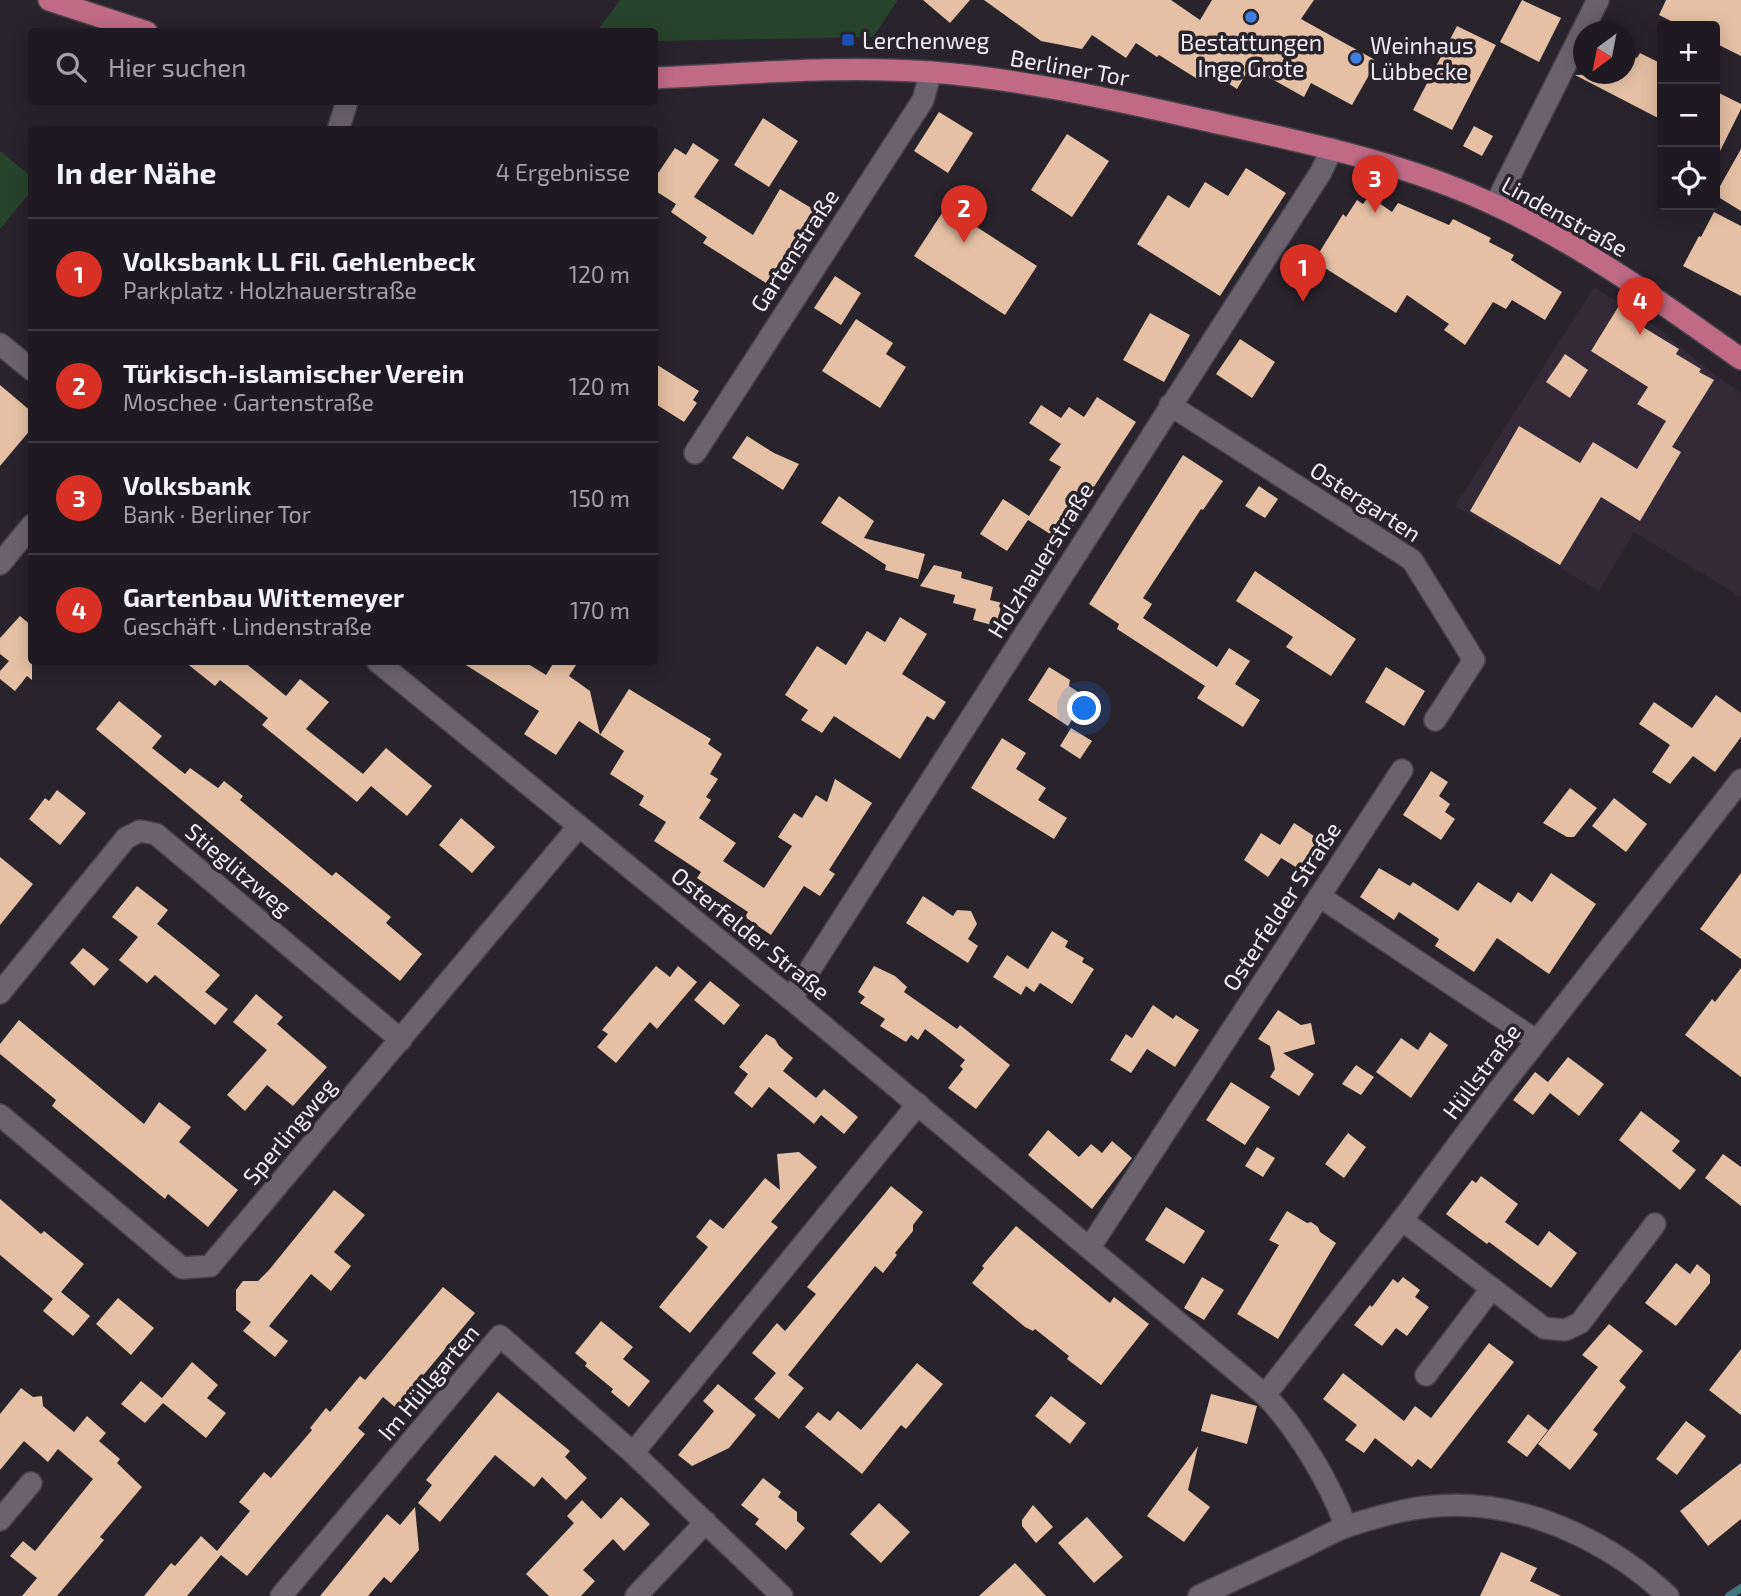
<!DOCTYPE html>
<html lang="de">
<head>
<meta charset="utf-8">
<style>
  body { margin:0; font-family:"Exo 2",sans-serif; background:#2c272e; color:#f1f3f6 }
  .controls { position:absolute; right:21px; top:21px; display:grid; overflow:hidden; border-radius:7px; box-shadow:0 4px 18px #0003 }
  .controls button { width:63px; height:63px; display:grid; place-items:center; padding:0; border:0; border-bottom:2px solid #3c383f; background:#1f1a21; color:#f1f3f6; font:35px sans-serif }
  .compass { position:absolute; left:1573px; top:21px; width:63px; height:63px; border-radius:50%; background:#1f1a21; box-shadow:0 4px 18px #0003; rotate:212deg }
  .you { position:absolute; left:1085px; top:709px; width:24px; height:24px; margin:-18px; border:5px solid #fff; border-radius:50%; background:#1a73e8; box-shadow:0 0 0 10px #1a73e833 }
  .badge { display:grid; place-items:center; width:46px; height:46px; border-radius:50%; background:#d93025; color:#fff; font-size:23px; font-weight:700 }
  .pin { position:absolute; translate:-50% -58px; filter:drop-shadow(0 2px 4px #0008) }
  .pin::after { content:''; position:absolute; top:37px; width:24px; height:21px; background:inherit; clip-path:polygon(0 0,100% 0,50% 100%) }
  .list { margin:0; padding:0; list-style:none }
  h2 { display:flex; justify-content:space-between; align-items:center; height:91px; margin:0; padding:0 28px; font-size:30px }
  h2 small { font-size:23px; font-weight:400; color:#a1a1a5 }
  .list li { display:grid; grid-template-columns:46px 1fr auto; gap:21px; align-items:center; box-sizing:border-box; height:112px; padding:0 28px; border-top:2px solid #3c383f }
  .list b { display:block; font-size:26px; white-space:nowrap }
  .list p { margin:0; font-size:23px; white-space:nowrap; color:#a1a1a5 }
  .list em { font-size:23px; font-style:normal; color:#a1a1a5 }
  .icon { flex:none; width:38px; height:38px; fill:none; stroke:currentColor; stroke-width:2; stroke-linecap:round; stroke-linejoin:round }
  .map { position:relative; flex:none; width:1741px; height:1596px; overflow:hidden }
  .search { position:absolute; background:#1f1a21; box-shadow:0 4px 18px #0003; left:28px; top:28px; width:630px; height:77px; display:flex; align-items:center; gap:18px; box-sizing:border-box; padding:0 24px; border-radius:7px; color:#a1a1a5; font-size:26px }
  .panel { position:absolute; background:#1f1a21; box-shadow:0 4px 18px #0003; left:28px; top:126px; width:630px; height:539px; border-radius:7px }
  .map>svg:first-child { display:block }
  .built { fill:#332937 }
  .green { fill:#28432b }
  .lines { fill:none; stroke-linecap:round; stroke-linejoin:round }
  .stream { stroke:#42767e; stroke-width:8 }
  .building { fill:#e5c0a4 }
  .street-casing { stroke:#47424a; stroke-width:24 }
  .secondary-casing { stroke:#47424a; stroke-width:24 }
  .primary-casing { stroke:#47424a; stroke-width:24 }
  .street { stroke:#6a636d; stroke-width:21 }
  .secondary { stroke:#6a636d; stroke-width:21 }
  .primary { stroke:#c06a86; stroke-width:21 }
  .shop-dot { fill:#3f7fe0; stroke:#29232c; stroke-width:2.5 }
  .transit-dot { fill:#1a4fb4; stroke:#29232c; stroke-width:2.5 }
  .labels { text-anchor:middle; dominant-baseline:central; stroke-width:7; stroke-linejoin:round; paint-order:stroke }
  .poi-label { font-size:23px; fill:#f1ecf3; stroke:#29232c; text-anchor:start }
  .street-label { font-size:23px; fill:#f1ecf3; stroke:#29232c }
</style>
</head>
<body>
<div class="map">
<svg width="1741" height="1596" viewBox="0 0 1741 1596">
  <rect width="100%" height="100%" fill="#29232c"/>
  <path class="built" d="M1594 287 1644 317 1711 372 1741 393V597L1634 532 1599 591 1455 506Z"/>
  <path class="green" d="M620 0H898L873 37 655 41 654 32 597 31Z
    M0 151 32 177 31 191 0 229Z"/>
  <g class="lines">
    <path class="stream" d="M1729 1596 1741 1588"/>
  </g>
  <path class="building" d="M923 0H970L950 23Z
    M984 0H1171L1200 20 1212 0H1314L1301 19 1377 61 1352 105 1311 83 1304 97 1250 67 1237 89 1206 69 1199 80 1159 55 1157 57 1136 43 1126 58 1092 35 1082 49 1041 41Z
    M1522 0 1561 18 1539 62 1500 42Z
    M1666 0H1741V56L1715 43V26H1681L1659 15Z
    M1457 26 1496 45 1452 130 1413 110Z
    M1626 52 1637 58 1640 53 1662 64V120L1575 75 1626 74Z
    M1715 91 1741 104V109L1715 161Z
    M939 112 973 133 948 173 914 151Z
    M763 118 798 141 769 187 734 165Z
    M1474 126 1493 136 1482 156 1463 146Z
    M1067 134 1109 161 1072 217 1031 190Z
    M693 143 719 160 694 197 753 235 780 189 821 214 810 233 806 231 777 277 772 274 766 283 703 243 707 237 671 212 676 204 654 190V179L675 148 686 155Z
    M1741 149V211L1715 195Z
    M1246 168 1286 193 1220 296 1137 244 1168 195 1189 208 1205 182 1228 196Z
    M1369 196 1392 212 1398 203 1449 225 1453 219 1491 238 1489 242 1514 255 1511 260 1562 292 1545 320 1512 300 1506 309 1493 302 1465 345 1444 330 1449 324 1407 295 1396 313 1314 261 1343 214 1346 217 1357 200 1363 204Z
    M946 207 1037 266 1005 315 914 256Z
    M1714 212 1741 226V296L1683 266 1699 236 1701 237Z
    M835 276 861 293 841 325 814 308Z
    M1620 304 1636 315 1633 321 1679 349 1676 354 1701 369 1699 372 1714 380 1672 447 1681 452 1640 521 1601 497 1560 565 1470 511 1519 426 1580 463 1593 442 1637 469 1666 421 1637 404 1648 387 1591 351Z
    M1150 313 1190 335 1164 382 1123 360Z
    M856 319 893 343 886 354 906 367 880 408 822 371Z
    M1240 339 1275 362 1252 398 1216 374Z
    M1565 354 1588 370 1570 398 1546 382Z
    M654 363 699 391 693 400 697 403 684 422 654 403Z
    M0 385 32 412V428L0 466Z
    M1097 397 1136 422 1088 496 1091 498 1063 542 1028 520 1007 551 980 534 1003 499 1029 516 1061 467 1049 460 1061 444 1029 423 1041 405 1061 418 1069 407 1084 417Z
    M747 436 774 453 799 464 783 490 732 458Z
    M1183 455 1223 481 1203 510 1201 509 1143 598 1152 604 1143 618 1217 667 1229 648 1250 661 1235 684 1260 700 1243 727 1197 698 1205 686 1117 629 1119 624 1089 604Z
    M1259 486 1278 499 1265 518 1245 506Z
    M839 496 874 521 864 538 925 554 918 579 885 570 886 565 821 523Z
    M934 565 962 572 961 578 993 587 990 600 1002 603 996 626 973 620 976 609 953 603 955 595 920 586Z
    M1255 571 1356 639 1331 676 1286 647 1293 637 1236 601Z
    M20 616 32 626V680L27 676 15 691 0 679V671L9 661 0 654V638Z
    M900 617 927 634 902 674 946 702 934 720 927 716 900 759 834 716 822 733 801 720 808 710 785 695 817 646 846 665 867 631 885 642Z
    M185 662H244L286 696 300 679 329 702 306 729 363 774 386 748 432 786 407 816 371 786 357 802 262 725 268 718 220 680 215 686Z
    M461 662H525L546 675 554 662H578L569 676 590 691 600 735 629 689 711 739 708 744 722 754 710 774 718 779 706 797 711 800 699 818 736 843 723 861 764 888 792 846 778 837 794 813 802 818 816 795 827 802 835 779 872 803 829 870 835 874 820 896 804 886 771 935 745 917 748 912 697 878 701 872 654 841 666 822 639 805 644 796 610 774 624 751 579 721 556 755 524 734 539 711Z
    M1049 667 1070 680 1069 686 1086 697 1068 726 1028 700Z
    M1386 667 1425 691 1404 726 1365 702Z
    M1716 695 1741 713V737L1715 772 1693 756 1670 784 1652 772 1670 745 1639 724 1654 702 1692 728Z
    M119 701 162 736 152 748 185 774 190 768 218 788 224 781 243 796 240 800 332 876 336 872 391 917 386 923 422 954 400 981 96 729Z
    M1071 728 1092 741 1080 759 1060 746Z
    M1002 738 1026 753 1016 769 1046 788 1038 800 1067 818 1054 839 971 788Z
    M1431 771 1448 782 1439 796 1450 804 1445 812 1455 819 1441 840 1403 815Z
    M1570 788 1597 808 1574 837H1567L1543 823Z
    M57 790 86 813 60 845 29 819 45 798 49 801Z
    M1614 798 1647 824 1626 852 1592 826Z
    M461 818 495 847 472 873 439 845Z
    M1294 823 1328 845 1309 875 1281 858 1268 877 1244 860 1261 833 1280 845Z
    M0 857 33 884 0 925Z
    M1379 868 1410 886 1413 882 1458 911 1478 882 1511 903 1518 892 1532 902 1551 873 1596 904 1549 974 1497 938 1474 972 1435 946 1439 939 1399 912 1394 920 1360 897Z
    M1741 873V959L1700 929Z
    M137 886 168 910 157 924 220 975 205 992 228 1009 215 1025 155 975 147 983 119 960 138 937 112 917Z
    M923 896 953 916 957 910 971 911 977 924 968 939 978 946 968 963 906 923Z
    M1052 931 1068 941 1065 947 1084 958 1082 962 1094 969 1072 1004 1040 983 1034 992 1026 986 1021 995 993 977 1007 955 1028 969Z
    M83 948 109 969 94 986 70 963Z
    M656 966 670 977 678 966 697 982 657 1029 650 1022 616 1063 597 1047 608 1034 602 1030Z
    M874 966 895 976 907 987 904 992 957 1029 960 1025 1010 1065 976 1109 948 1088 963 1069 960 1066 965 1060 925 1029 918 1040 911 1035 906 1042 880 1026 885 1019 860 1003 865 997 858 992Z
    M1741 968V1077L1685 1035 1712 999 1715 1002Z
    M710 981 740 1005 724 1025 694 1000Z
    M256 994 283 1017 277 1024 327 1067 293 1106 267 1085 245 1111 227 1095 267 1050 233 1022Z
    M1153 1005 1173 1019 1176 1015 1199 1030 1175 1067 1147 1049 1131 1073 1110 1060 1126 1034 1132 1038Z
    M1278 1010 1301 1025 1311 1023 1315 1044 1283 1053 1314 1074 1299 1096 1270 1077 1275 1069 1270 1046 1258 1039Z
    M19 1020 144 1124 159 1102 191 1127 179 1142 238 1190 208 1227 168 1194 165 1199 52 1106 56 1100 0 1054V1044Z
    M1430 1032 1448 1045 1411 1098 1376 1072 1401 1038 1418 1050Z
    M766 1034 775 1039 779 1046 793 1058 783 1071 816 1098 824 1089 858 1117 844 1134 821 1115 814 1124 769 1087 752 1108 734 1093 748 1074 739 1067Z
    M1568 1057 1604 1084 1579 1116 1550 1093 1533 1115 1513 1100 1535 1072 1548 1082Z
    M1356 1065 1374 1077 1361 1095 1342 1084Z
    M1231 1082 1270 1107 1245 1145 1206 1120Z
    M1641 1111 1680 1141 1672 1151 1696 1170 1680 1190 1619 1140Z
    M1048 1130 1079 1157 1091 1144 1102 1153 1112 1141 1132 1158 1092 1209 1028 1155Z
    M1348 1133 1366 1147 1344 1178 1325 1164Z
    M1257 1147 1275 1158 1263 1177 1245 1166Z
    M799 1152 817 1167 771 1222 778 1227 690 1333 659 1307 708 1247 696 1237 710 1219 723 1229 765 1178 780 1190 777 1154Z
    M1723 1154 1741 1167V1206L1705 1178Z
    M1481 1176 1518 1204 1505 1222 1538 1246 1549 1231 1577 1253 1551 1288 1489 1242 1487 1244 1446 1214 1472 1180 1476 1183Z
    M891 1186 923 1212 913 1225V1231L895 1253 897 1255 883 1273 875 1266 788 1375 804 1388 779 1419 754 1399 776 1373 752 1353 777 1323 785 1331 816 1294 807 1287Z
    M334 1190 365 1215 334 1252 351 1266 331 1291 311 1274 269 1326 288 1341 275 1357 243 1331 251 1322 236 1310V1290L243 1281H258L269 1270Z
    M0 1199 41 1234 44 1231 84 1264 61 1292 90 1316 73 1336 43 1311 53 1299 0 1255Z
    M1166 1207 1205 1231 1184 1264 1145 1240Z
    M1287 1211 1307 1223 1311 1222 1318 1227 1320 1232 1336 1243 1278 1339 1237 1314 1279 1245 1269 1240Z
    M1016 1226 1110 1303 1114 1297 1149 1324 1101 1385 1067 1359 1069 1356 1035 1329 1033 1331 1025 1327 972 1283 984 1268 982 1266Z
    M1676 1263 1690 1274 1697 1264 1710 1275V1283L1676 1326 1645 1303Z
    M1202 1277 1224 1290 1204 1320 1184 1308Z
    M1403 1277 1420 1290 1415 1297 1429 1307 1407 1336 1396 1328 1382 1346 1354 1325 1370 1305 1372 1307 1393 1279 1398 1283Z
    M443 1287 475 1313 396 1408 383 1397 358 1428 365 1434 247 1576 221 1555 187 1596H144L171 1563 175 1566 201 1536 217 1551 250 1511 239 1502 264 1472 271 1478 312 1430 310 1428 326 1408 330 1412 360 1376 365 1380Z
    M118 1298 154 1328 131 1355 96 1324Z
    M601 1321 633 1347 623 1359 650 1381 629 1407 611 1392 613 1389 585 1366 587 1363 575 1353Z
    M1609 1324 1643 1351 1619 1381 1626 1387 1593 1430 1598 1434 1570 1470 1538 1444 1598 1367 1582 1355Z
    M1489 1343 1514 1362 1431 1469 1418 1459 1412 1467 1375 1438 1364 1453 1345 1440 1357 1425 1323 1399 1343 1373 1404 1421 1415 1406 1431 1418Z
    M1741 1349V1415L1709 1390Z
    M192 1362 218 1385 207 1398 226 1413 206 1438 163 1403 145 1423 121 1404 141 1381 162 1398Z
    M917 1363 943 1384 906 1429 901 1425 862 1474 805 1427 818 1412 830 1421 838 1411 861 1430Z
    M718 1384 756 1415 729 1448 692 1466 678 1455 714 1411 703 1401Z
    M21 1388 33 1397 42 1396 43 1406 74 1432 87 1416 106 1433 99 1441 120 1459 117 1463 142 1487 100 1537 104 1540 57 1596H22L37 1578 10 1556 23 1541 35 1551 93 1479 58 1449 48 1462 24 1441 0 1470V1414Z
    M498 1392 570 1451 565 1457 587 1478 566 1500 542 1477 534 1487 495 1455 440 1522 418 1503 432 1485 426 1480Z
    M1211 1394 1257 1406 1247 1444 1201 1431Z
    M1051 1396 1086 1423 1070 1444 1035 1416Z
    M1528 1414 1548 1430 1527 1457 1507 1442Z
    M1686 1421 1706 1436 1677 1475 1656 1459Z
    M1198 1446 1188 1490 1210 1507 1184 1542 1147 1516Z
    M1741 1463V1519L1708 1546 1680 1511Z
    M763 1478 781 1492 778 1497 797 1512V1521L805 1528 786 1550 755 1524 759 1519 741 1505Z
    M621 1497 650 1524 624 1551 613 1539 583 1570 595 1581 581 1596H549L526 1574 574 1523 567 1516 582 1500 601 1519Z
    M879 1503 910 1532 881 1563 850 1534Z
    M1033 1505 1053 1527 1036 1543 1022 1526V1520Z
    M415 1507 419 1550 391 1583 384 1577 368 1596H320L387 1514 400 1525Z
    M1087 1517 1123 1557 1094 1583 1058 1543Z
    M1501 1552 1537 1568 1530 1581 1561 1596H1480Z
    M1015 1563 1046 1596H979Z"/>
  <g class="lines">
    <g class="street-casing">
      <path id="street" d="M338 130 347 102
        M1495 205 1598 0
        M0 344 32 370
        M1170 405 1412 560 1474 660 1435 720
        M695 453 923 100 931 72
        M0 564 32 525
        M378 662 791 999 1265 1395C1297 1428 1330 1483 1346 1527
        M1319 896 1537 1041
        M0 993 126 838 140 831 156 834 401 1040
        M791 999 1321 172 1332 149
        M0 1115 182 1268 210 1266 579 826
        M1402 1220 1544 1328 1565 1330 1580 1323 1655 1224
        M1090 1247 1402 770
        M1426 1375 1492 1288
        M1265 1395 1402 1220 1497 1092 1741 780
        M633 1453 918 1104
        M0 1520 31 1483
        M281 1596 500 1336 633 1453 782 1596
        M636 1596 706 1522"/>
    </g>
    <g class="secondary-casing">
      <path id="secondary" d="M1199 1596C1233 1580 1266 1565 1300 1549 1316 1541 1332 1532 1348 1526 1377 1517 1406 1508 1436 1506 1522 1499 1606 1539 1668 1596"/>
    </g>
    <g class="primary-casing">
      <path id="primary" d="M49 0 147 32
        M654 78C746 74 840 65 931 72 1023 79 1114 100 1204 120 1303 142 1404 162 1497 206 1584 246 1663 304 1741 359"/>
    </g>
    <use href="#street" class="street"/>
    <use href="#secondary" class="secondary"/>
    <use href="#primary" class="primary"/>
  </g>
  <g class="shop-dot">
    <circle cx="1251" cy="17" r="7"/>
    <circle cx="1356" cy="58" r="7"/>
  </g>
  <rect class="transit-dot" x="841" y="33" width="14" height="14" rx="3.5"/>
  <g class="labels">
    <g class="poi-label">
      <text x="862" y="40">Lerchenweg</text>
      <text x="1251" y="42" text-anchor="middle">Bestattungen<tspan x="1251" dy="26">Inge Grote</tspan></text>
      <text x="1370" y="45">Weinhaus<tspan x="1370" dy="26">Lübbecke</tspan></text>
    </g>
    <g class="street-label">
      <text transform="translate(1070 67) rotate(10)">Berliner Tor</text>
      <text transform="translate(1565 216) rotate(29)">Lindenstraße</text>
      <text transform="translate(794 250) rotate(-57)">Gartenstraße</text>
      <text transform="translate(1366 501) rotate(33)">Ostergarten</text>
      <text transform="translate(1040 560) rotate(-58)">Holzhauerstraße</text>
      <text transform="translate(239 869) rotate(40)">Stieglitzweg</text>
      <text transform="translate(1281 906) rotate(-57)">Osterfelder Straße</text>
      <text transform="translate(751 933) rotate(39)">Osterfelder Straße</text>
      <text transform="translate(1481 1071) rotate(-53)">Hüllstraße</text>
      <text transform="translate(289 1131) rotate(-50)">Sperlingweg</text>
      <text transform="translate(428 1382) rotate(-50)">Im Hüllgarten</text>
    </g>
  </g>
</svg>
<div class="controls">
<button>+</button>
<button>−</button>
<button><svg class="icon" aria-label="locate" viewBox="0 0 24 24"><circle cx="12" cy="12" r="6"/><path d="M12 2v4M12 18v4M2 12h4M18 12h4"/></svg></button>
</div>
<svg class="compass" viewBox="-18 -18 36 36"><path d="M0-13l5 13h-10z" fill="#e53935"/><path d="M0 13l5-13h-10z" fill="#a1a1a5"/></svg>
<div class="you"></div>
<div class="pin badge" style="left:1303px;top:302px">1</div>
<div class="pin badge" style="left:964px;top:243px">2</div>
<div class="pin badge" style="left:1375px;top:213px">3</div>
<div class="pin badge" style="left:1640px;top:335px">4</div>
<div class="search"><svg class="icon" aria-label="search" viewBox="0 0 24 24"><circle cx="10" cy="10" r="6"/><path d="M15 15l6 6"/></svg>Hier suchen</div>
<section class="panel">
<h2>In der Nähe<small>4 Ergebnisse</small></h2>
<ul class="list">
<li><span class="badge">1</span><div><b>Volksbank LL Fil. Gehlenbeck</b><p>Parkplatz · Holzhauerstraße</p></div><em>120 m</em></li>
<li><span class="badge">2</span><div><b>Türkisch-islamischer Verein</b><p>Moschee · Gartenstraße</p></div><em>120 m</em></li>
<li><span class="badge">3</span><div><b>Volksbank</b><p>Bank · Berliner Tor</p></div><em>150 m</em></li>
<li><span class="badge">4</span><div><b>Gartenbau Wittemeyer</b><p>Geschäft · Lindenstraße</p></div><em>170 m</em></li>
</ul>
</section>
</div>
</body>
</html>
